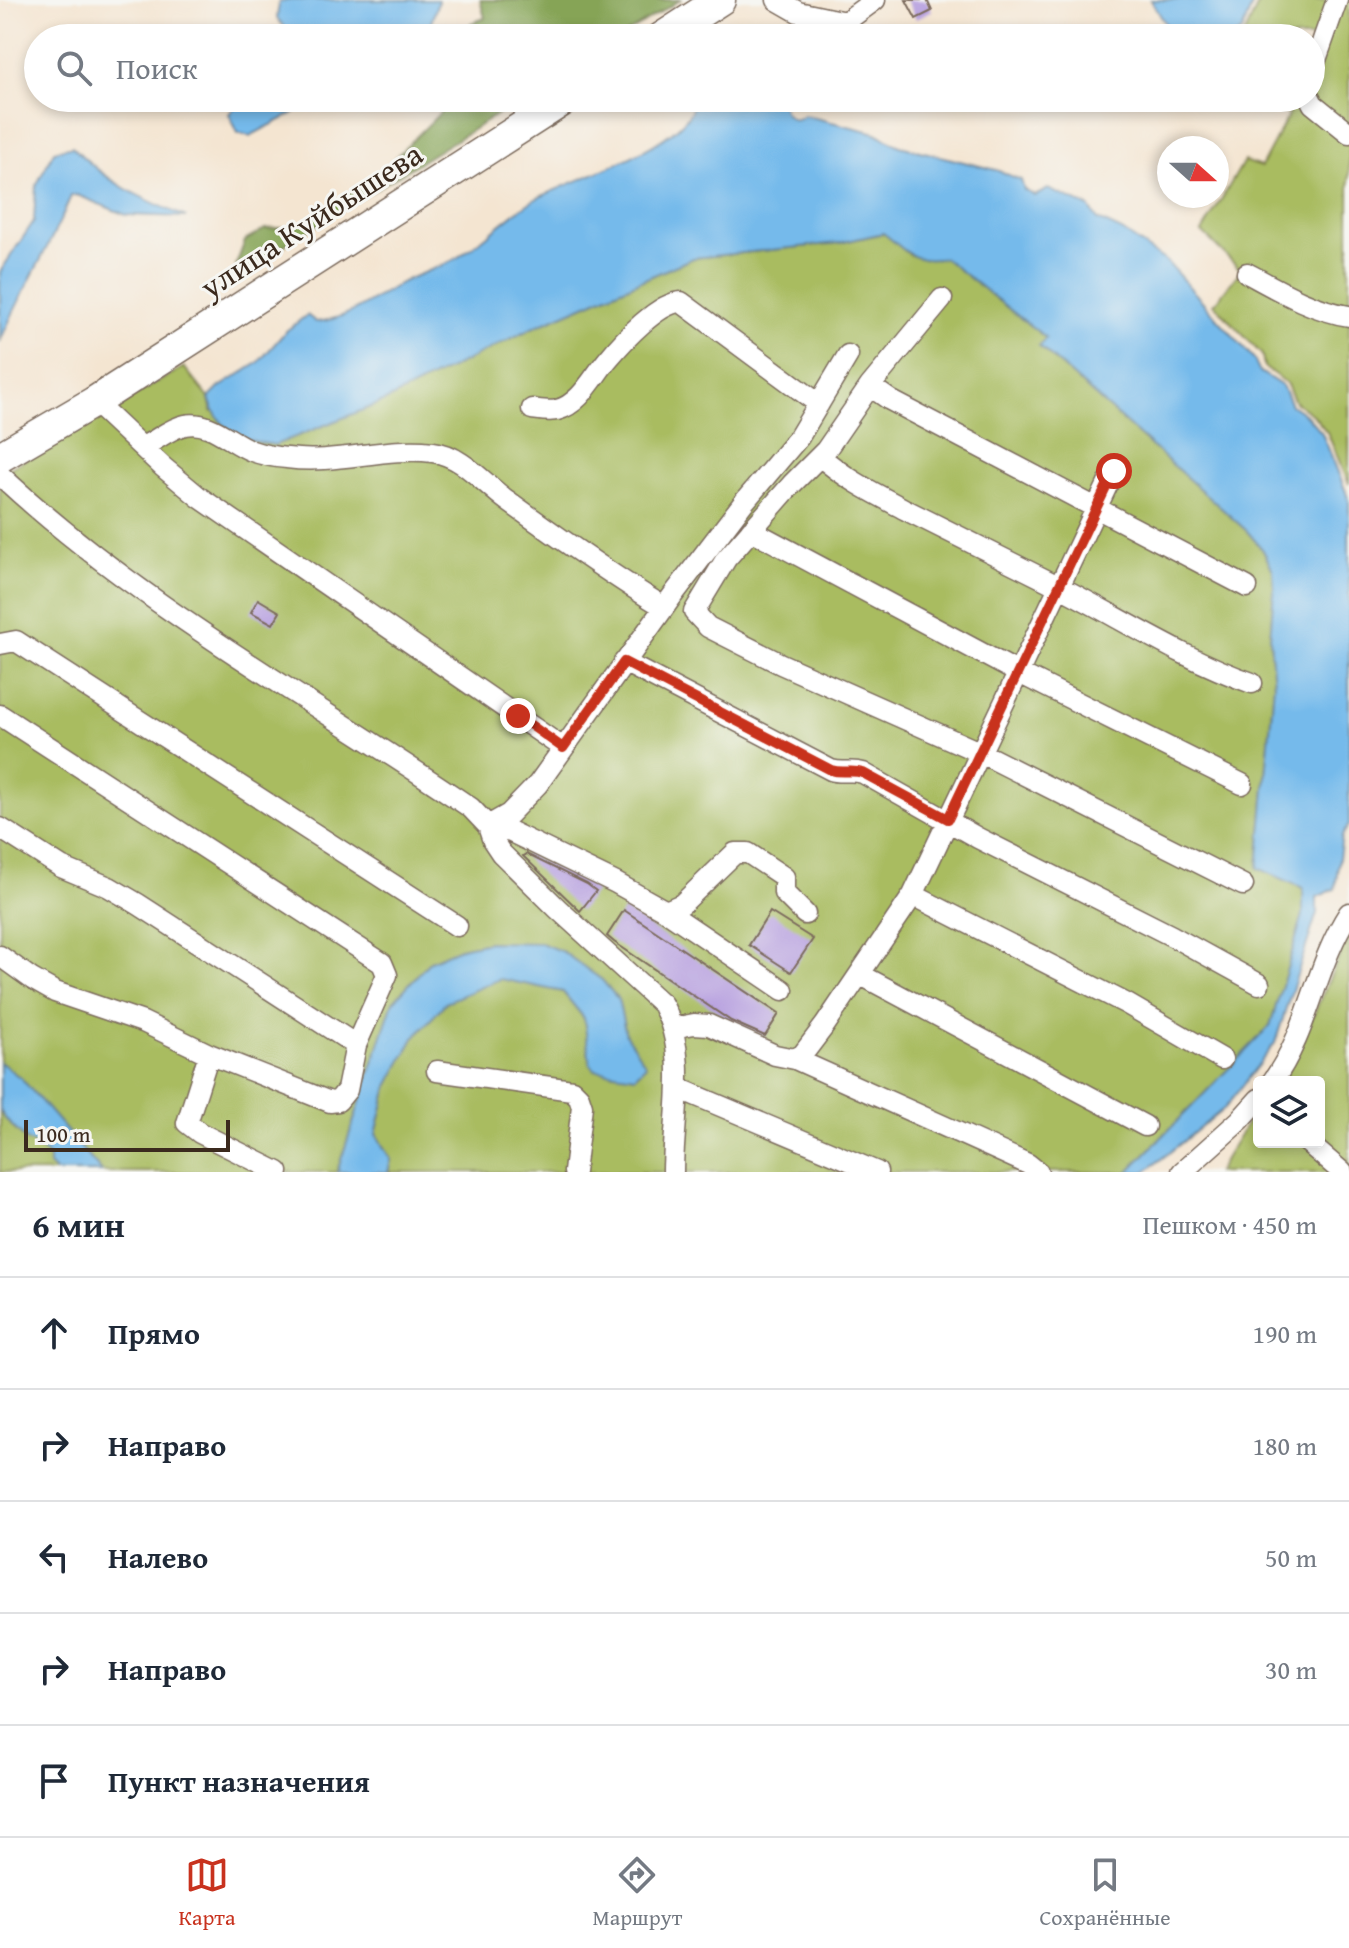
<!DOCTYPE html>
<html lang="ru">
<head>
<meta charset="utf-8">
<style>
  body { margin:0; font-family:"Gentium Book Plus",serif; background:#f6f6f7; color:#1f2937 }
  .controls { position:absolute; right:24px; bottom:24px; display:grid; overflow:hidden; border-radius:8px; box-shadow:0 4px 12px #0003 }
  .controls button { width:72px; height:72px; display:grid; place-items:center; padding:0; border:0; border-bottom:2px solid #e0e1e3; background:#fff; color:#1f2937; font:40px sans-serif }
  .compass { position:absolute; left:1157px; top:136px; width:72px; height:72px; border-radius:50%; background:#fff; box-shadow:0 4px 12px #0003; rotate:111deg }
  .scale { position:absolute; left:24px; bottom:20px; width:206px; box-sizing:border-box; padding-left:8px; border:4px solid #3b2a1e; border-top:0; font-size:22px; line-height:28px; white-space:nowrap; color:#3b2a1e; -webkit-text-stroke:6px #f6f6f2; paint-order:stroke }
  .stop { position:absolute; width:24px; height:24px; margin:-18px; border:6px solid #c8321e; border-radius:50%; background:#fff }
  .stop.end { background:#c8321e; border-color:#fff; box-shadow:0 2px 8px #0008 }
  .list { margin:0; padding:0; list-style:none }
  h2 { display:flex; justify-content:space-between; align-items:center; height:104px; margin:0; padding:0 32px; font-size:34px }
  h2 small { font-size:26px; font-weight:400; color:#747a83 }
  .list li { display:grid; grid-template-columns:52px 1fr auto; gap:24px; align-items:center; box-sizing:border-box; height:112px; padding:0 32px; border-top:2px solid #e0e1e3 }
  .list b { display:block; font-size:30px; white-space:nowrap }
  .list em { font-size:26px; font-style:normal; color:#747a83 }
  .icon { flex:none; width:44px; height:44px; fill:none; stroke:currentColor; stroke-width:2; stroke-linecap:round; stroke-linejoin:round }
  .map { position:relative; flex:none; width:1349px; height:1172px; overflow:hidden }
  .search { position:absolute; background:#fff; box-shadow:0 4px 12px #0003; left:24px; right:24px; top:24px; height:88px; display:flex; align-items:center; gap:20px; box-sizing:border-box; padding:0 28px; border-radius:44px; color:#747a83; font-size:30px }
  .sheet { height:664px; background:#fff }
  nav { display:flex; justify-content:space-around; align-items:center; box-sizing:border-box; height:112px; border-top:2px solid #e0e1e3; background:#fff; font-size:22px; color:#747a83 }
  nav a { display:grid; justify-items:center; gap:4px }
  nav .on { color:#c8321e }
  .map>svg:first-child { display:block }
  .green { fill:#a9bc61; stroke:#727340; stroke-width:2 }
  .forest { fill:#86a457; stroke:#60673a; stroke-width:2 }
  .water { fill:#75baeb; stroke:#587284; stroke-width:2 }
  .building { fill:#b29ade }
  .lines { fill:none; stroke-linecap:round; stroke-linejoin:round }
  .minor-casing { stroke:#7c6b5d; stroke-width:23 }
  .highway-casing { stroke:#7c6b5d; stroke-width:33 }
  .minor { stroke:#fff; stroke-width:20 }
  .highway { stroke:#fff; stroke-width:30 }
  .route { stroke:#c8321e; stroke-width:10 }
  .labels { text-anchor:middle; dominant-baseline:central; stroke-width:6; stroke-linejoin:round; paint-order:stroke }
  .street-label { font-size:32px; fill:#3b2a1e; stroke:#f6f6f2 }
</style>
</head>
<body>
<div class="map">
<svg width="1349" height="1172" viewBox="0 0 1349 1172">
  <rect width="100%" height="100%" fill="#f6f6f2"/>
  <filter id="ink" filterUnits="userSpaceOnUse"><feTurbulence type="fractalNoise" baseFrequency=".0125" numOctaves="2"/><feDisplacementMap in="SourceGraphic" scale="16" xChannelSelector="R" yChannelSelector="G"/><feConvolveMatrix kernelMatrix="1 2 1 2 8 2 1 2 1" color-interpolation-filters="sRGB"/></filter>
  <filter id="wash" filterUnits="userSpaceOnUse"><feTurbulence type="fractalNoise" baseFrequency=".006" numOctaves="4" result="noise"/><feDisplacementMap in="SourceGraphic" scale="32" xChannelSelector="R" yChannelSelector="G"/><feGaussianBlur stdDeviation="1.8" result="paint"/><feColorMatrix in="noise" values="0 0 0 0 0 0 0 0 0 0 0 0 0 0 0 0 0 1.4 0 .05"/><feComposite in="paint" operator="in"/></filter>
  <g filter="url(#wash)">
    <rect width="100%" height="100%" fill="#f4e5d1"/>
    <path class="green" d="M1260 0H1349V484L1327 432 1314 416 1295 402 1286 383 1264 367 1262 355 1214 304 1241 270 1202 232 1244 161 1261 167 1289 114 1258 98H1311V38H1243Z
      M884 233 910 255 944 258 1046 338 1040 347 1247 531 1263 550 1273 570 1274 588 1270 639 1274 684 1258 868 1303 888V915L1270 1026 1128 1172H388L391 1160 376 1134 388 1086 414 1038 446 1002 500 978 563 992 584 1018 590 1063 626 1035 618 999 602 980 563 952 489 942 460 948 430 961 393 1002 337 1172H102L22 1080 0 1062V474L184 367 209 398 212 412 383 402 534 327 693 258 839 243Z
      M1349 934V1172H1217L1259 1103V1142H1319V1082H1274L1300 1046Z
      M0 1110C11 1132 32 1141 50 1157L49 1165 56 1172H0Z"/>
    <path class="forest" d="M480 0H680L619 38H465L471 23 485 18Z
      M431 98H524L239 273 236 265 245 241 265 229 295 227 373 180 440 113 443 105Z"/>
    <path class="water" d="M291 0H438V1L429 29 421 38H296L288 32 277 18 279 2Z
      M1151 0H1254L1242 31 1231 38H1174Z
      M256 98H306L294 113 250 136 238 133 229 114 236 105Z
      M694 98H783C782 110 784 115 795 120L804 115 876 133 900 146 996 170 1021 180 1024 190 1035 196 1048 189 1089 207 1098 220 1122 231 1167 262 1254 359 1259 371 1282 386 1291 405 1307 416 1322 433 1349 499V825L1342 836 1335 889 1317 897V913L1275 1043 1225 1108 1145 1172H1128L1270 1026 1303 915V888L1258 868 1274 684 1270 639 1274 588 1273 570 1263 550 1247 531 1039 346 1046 338 944 258C912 264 907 251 883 233L839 243 693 258 534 327 383 402 275 445C244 442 217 430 209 398L220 387 258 363 286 331 307 315 316 322C349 319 371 300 399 284 416 274 438 269 455 259 483 242 506 217 534 200 567 181 696 143 694 98Z
      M72 146C107 183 140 198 186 217L126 215 77 195 71 196C50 248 21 291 0 342V272L34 221 36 186 54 151Z
      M489 942 541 943 563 952 602 980 618 999 626 1035 646 1065 635 1076 595 1070 590 1064 584 1018 563 992 500 979 446 1002 414 1038 388 1086 376 1134 391 1160 388 1172H337L393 1002 430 961 460 948Z
      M0 1062 22 1079 102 1172H56L49 1165V1157L35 1144 27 1141 4 1118 0 1110Z"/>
    <g id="blocks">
      <path class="building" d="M906 0H927L932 11 916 19Z
        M258 599 280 612 273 624 251 612Z
        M526 854 587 884 596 891 580 911 523 856Z
        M624 910 779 1014 765 1036 731 1021 614 942 607 936Z
        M770 912 813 939 791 972 749 945Z"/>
    </g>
  </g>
  <g filter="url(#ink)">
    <use href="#blocks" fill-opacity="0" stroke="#7c6b5d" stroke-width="2"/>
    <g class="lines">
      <g class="minor-casing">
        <path id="minor" d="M777 0 798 12 845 22 875 0
          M1311 74 1337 0
          M1310 98 1313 104 1349 133
          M1247 273C1280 291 1312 310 1349 316
          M942 299 870 386 826 450 792 484 726 559 694 612 708 627 781 664 979 752 1243 885
          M870 386 890 400 1247 587
          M94 402 163 467 199 497 563 748
          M532 409C540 410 550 412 557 410 581 404 594 375 609 358 623 341 659 302 681 302L819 404
          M142 447C156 441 170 428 185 425 211 420 229 442 252 451 263 455 275 457 287 458 336 465 384 446 433 452 462 455 484 484 508 501 559 538 610 574 664 607
          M820 456C845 479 878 495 908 511 957 536 1007 560 1056 585 1121 618 1183 659 1252 683
          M0 475C141 607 313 700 471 808L488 826 493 841 501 853 558 909 662 1004C690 1053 673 1118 673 1172
          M751 530 1017 672 1242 784
          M0 644 16 641 457 926
          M624 662 831 770C843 774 851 769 863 773L978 838 1172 936 1259 984
          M0 715 382 963 387 975 356 1045 347 1090 338 1101 330 1102 209 1054 143 1022 55 992 32 979 0 956
          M488 826 509 814 538 784 673 595 744 502 799 437 848 355
          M488 826 511 832 616 883 666 911 783 990
          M0 828 61 867 109 887 138 904 356 1045
          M913 895 1127 1004 1222 1059
          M666 911 682 904 735 853H748L784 877V893L805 914
          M861 975 1145 1126
          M673 1028 694 1024 709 1025 775 1055 795 1059 803 1054 825 1025 913 895 1114 471
          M209 1054 187 1123 200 1133 278 1172
          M795 1059 1028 1164 1038 1172
          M437 1071 572 1090 579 1097 582 1106 574 1172
          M1272 1082C1309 1032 1315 965 1349 913
          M678 1088 877 1172
          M1307 1142 1342 1172
          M1182 1172 1240 1120 1259 1099"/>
      </g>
      <g class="highway-casing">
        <path id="highway" d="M661 38 720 0
          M0 457 94 402 567 98"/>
      </g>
      <use href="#minor" class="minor"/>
      <use href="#highway" class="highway"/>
    </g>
  </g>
  <g class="lines" filter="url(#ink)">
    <path class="route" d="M518 716 563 748 624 662 831 770C843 774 851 769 863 773L948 819 1114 471"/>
  </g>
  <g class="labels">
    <g class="street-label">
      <text transform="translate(311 220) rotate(-33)">улица Куйбышева</text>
    </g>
  </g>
</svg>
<div class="controls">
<button><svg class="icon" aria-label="layers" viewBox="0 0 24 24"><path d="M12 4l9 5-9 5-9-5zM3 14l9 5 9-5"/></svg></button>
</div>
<svg class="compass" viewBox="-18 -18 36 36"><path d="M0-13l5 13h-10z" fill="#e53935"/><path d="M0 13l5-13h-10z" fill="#747a83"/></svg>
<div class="scale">100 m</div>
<div class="stop" style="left:1114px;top:471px"></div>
<div class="stop end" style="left:518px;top:716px"></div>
<div class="search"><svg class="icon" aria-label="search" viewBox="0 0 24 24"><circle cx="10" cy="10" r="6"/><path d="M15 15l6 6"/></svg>Поиск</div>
</div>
<section class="sheet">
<h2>6 мин<small>Пешком · 450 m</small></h2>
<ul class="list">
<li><svg class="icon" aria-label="ahead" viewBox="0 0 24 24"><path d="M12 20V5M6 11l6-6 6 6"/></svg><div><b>Прямо</b></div><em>190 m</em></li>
<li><svg class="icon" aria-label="right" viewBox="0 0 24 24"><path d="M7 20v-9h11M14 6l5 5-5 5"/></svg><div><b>Направо</b></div><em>180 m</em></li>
<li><svg class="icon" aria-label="left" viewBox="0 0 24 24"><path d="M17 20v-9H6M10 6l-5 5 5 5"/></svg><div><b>Налево</b></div><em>50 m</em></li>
<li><svg class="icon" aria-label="right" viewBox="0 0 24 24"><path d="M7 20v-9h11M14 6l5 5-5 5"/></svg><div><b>Направо</b></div><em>30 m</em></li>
<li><svg class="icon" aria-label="arrive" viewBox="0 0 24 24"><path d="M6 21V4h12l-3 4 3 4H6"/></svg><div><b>Пункт назначения</b></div></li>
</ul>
</section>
<nav>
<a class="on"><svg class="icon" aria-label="map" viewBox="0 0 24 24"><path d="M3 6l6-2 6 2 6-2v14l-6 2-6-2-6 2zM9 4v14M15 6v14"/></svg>Карта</a>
<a><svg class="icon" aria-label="directions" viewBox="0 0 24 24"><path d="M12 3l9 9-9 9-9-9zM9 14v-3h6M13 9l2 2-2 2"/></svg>Маршрут</a>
<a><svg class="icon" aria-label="saved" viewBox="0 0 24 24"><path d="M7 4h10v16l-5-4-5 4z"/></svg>Сохранённые</a>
</nav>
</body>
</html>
